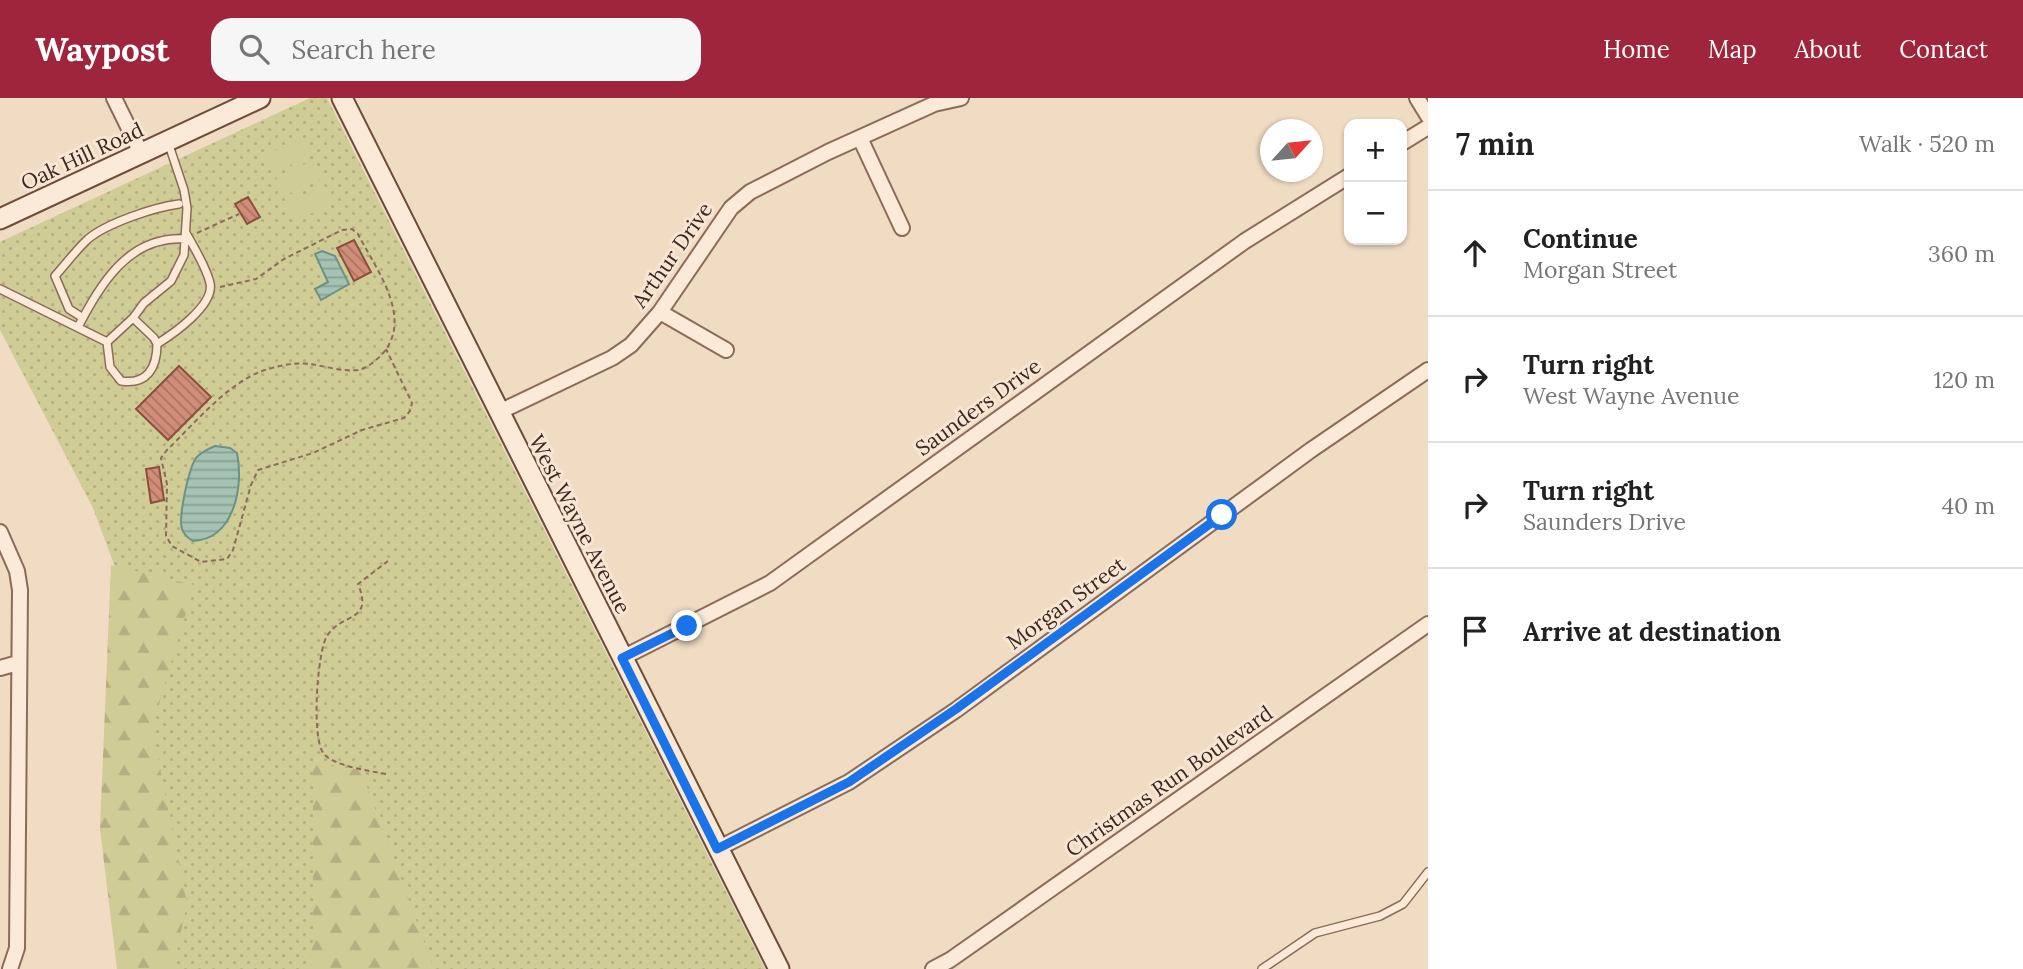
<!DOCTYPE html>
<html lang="en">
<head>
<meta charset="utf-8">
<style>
  body { margin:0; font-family:Lora,serif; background:#f6f6f6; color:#222 }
  .controls { position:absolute; right:21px; top:21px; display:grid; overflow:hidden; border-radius:14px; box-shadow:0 2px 5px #0004 }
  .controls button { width:63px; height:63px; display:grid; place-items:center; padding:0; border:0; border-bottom:2px solid #e0e0e0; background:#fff; color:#222; font:35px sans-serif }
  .compass { position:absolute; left:1260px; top:21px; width:63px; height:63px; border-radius:50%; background:#fff; box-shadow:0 2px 5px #0004; rotate:63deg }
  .stop { position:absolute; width:21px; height:21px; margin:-16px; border:5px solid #1a73e8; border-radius:50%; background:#fff }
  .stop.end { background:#1a73e8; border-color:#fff; box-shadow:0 2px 7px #0008 }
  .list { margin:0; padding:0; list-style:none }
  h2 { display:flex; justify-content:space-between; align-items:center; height:91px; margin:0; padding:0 28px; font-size:30px }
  h2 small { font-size:23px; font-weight:400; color:#767676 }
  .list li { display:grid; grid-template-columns:46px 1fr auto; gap:21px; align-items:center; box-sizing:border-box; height:126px; padding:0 28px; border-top:2px solid #e0e0e0 }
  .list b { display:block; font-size:26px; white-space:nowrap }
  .list p { margin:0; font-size:23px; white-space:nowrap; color:#767676 }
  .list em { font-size:23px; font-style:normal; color:#767676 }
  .icon { flex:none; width:38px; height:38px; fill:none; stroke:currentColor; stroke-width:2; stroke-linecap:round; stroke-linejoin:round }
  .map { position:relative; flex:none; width:1428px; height:871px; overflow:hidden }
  header { display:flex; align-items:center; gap:42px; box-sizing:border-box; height:98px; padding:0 35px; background:#9e253b; color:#fff }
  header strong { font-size:33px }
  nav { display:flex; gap:38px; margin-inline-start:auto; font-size:24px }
  .search { width:490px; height:63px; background:#f6f6f6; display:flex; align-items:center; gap:18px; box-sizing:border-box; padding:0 24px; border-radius:21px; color:#767676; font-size:26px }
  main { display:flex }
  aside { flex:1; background:#fff }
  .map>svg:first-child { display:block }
  .grass { fill:url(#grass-dots) }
  .forest { fill:url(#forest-firs) }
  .green { fill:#cfcc96 }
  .water { fill:url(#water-rules); stroke:#6b9282; stroke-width:2 }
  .building { fill:url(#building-back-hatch); stroke:#8c4f3d; stroke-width:2 }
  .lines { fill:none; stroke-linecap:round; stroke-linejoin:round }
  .lane-casing { stroke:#8b6b59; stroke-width:10 }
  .street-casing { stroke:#8b6b59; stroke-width:18 }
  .secondary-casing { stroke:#6d4c3c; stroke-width:23 }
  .path { stroke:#8b6b59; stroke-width:2; stroke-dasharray:5 3.5; stroke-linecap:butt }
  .lane { stroke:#faead7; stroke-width:7 }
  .street { stroke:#faead7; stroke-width:14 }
  .secondary { stroke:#faead7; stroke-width:19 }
  .route { stroke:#1a73e8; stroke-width:9 }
  .labels { text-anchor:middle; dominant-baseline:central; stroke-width:6; stroke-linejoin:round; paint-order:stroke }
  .street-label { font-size:21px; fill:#3b271d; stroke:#f7e6d3 }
</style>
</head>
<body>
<header>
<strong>Waypost</strong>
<div class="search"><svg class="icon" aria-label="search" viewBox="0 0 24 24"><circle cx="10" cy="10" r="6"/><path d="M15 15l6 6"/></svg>Search here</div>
<nav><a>Home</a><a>Map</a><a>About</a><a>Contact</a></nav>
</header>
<main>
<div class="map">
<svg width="1428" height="871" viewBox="0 0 1428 871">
  <defs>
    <pattern id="grass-dots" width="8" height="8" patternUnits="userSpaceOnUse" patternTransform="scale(1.75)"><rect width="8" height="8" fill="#cfcc96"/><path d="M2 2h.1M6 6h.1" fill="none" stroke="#b3af81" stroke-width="1.8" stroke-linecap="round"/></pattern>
    <pattern id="forest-firs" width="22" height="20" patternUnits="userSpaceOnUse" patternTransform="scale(1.75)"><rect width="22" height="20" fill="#cfcc96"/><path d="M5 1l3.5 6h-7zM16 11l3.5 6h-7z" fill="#b3af81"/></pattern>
    <pattern id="water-rules" width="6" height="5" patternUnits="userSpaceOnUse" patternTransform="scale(1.75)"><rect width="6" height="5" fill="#a5c3b5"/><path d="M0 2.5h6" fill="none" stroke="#889e93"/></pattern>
    <pattern id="building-back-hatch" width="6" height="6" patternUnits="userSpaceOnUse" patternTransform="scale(1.75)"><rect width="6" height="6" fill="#d08d77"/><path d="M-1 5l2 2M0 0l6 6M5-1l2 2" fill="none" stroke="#aa7361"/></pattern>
  </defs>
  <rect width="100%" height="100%" fill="#f0dbc3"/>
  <path class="grass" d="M310 0H327L765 871H130L138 531 93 410 0 232V144Z"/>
  <path class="forest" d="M111 467 194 487 152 630 187 805 173 871H117L100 731Z
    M313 666 361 672 434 871H308L313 842Z"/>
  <path class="green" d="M303 39 311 57 274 75 265 57Z
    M313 62 322 80 284 98 276 80Z
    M324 87 333 105 296 123 287 105Z"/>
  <path class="water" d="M322 153 335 158 349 186 321 202 315 191 328 184 315 156Z
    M215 348 230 350 237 355C244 389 234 441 193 443 188 440 184 437 182 431 178 419 189 370 196 360 201 354 208 351 215 348Z"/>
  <path class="building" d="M248 99 260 119 247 126 235 106Z
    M354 142 371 174 354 183 337 150Z
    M179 268 211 299 168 342 136 311Z
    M159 369 164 402 151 405 146 371Z"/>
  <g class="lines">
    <g class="lane-casing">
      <path id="lane" d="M168 44 184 92 187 110 184 157 171 183 144 205 133 220 107 244 110 269 121 283C147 287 157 270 157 246 173 236 215 207 210 185 206 168 194 150 186 135
        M0 191 107 244
        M83 220 69 211 55 178C66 166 76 152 88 141 107 125 155 109 179 106
        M133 220 154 240 157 246
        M78 229C101 186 128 138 185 141
        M1262 871 1315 835 1380 818 1403 806 1428 774"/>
    </g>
    <g class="street-casing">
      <path id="street" d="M114 0 141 55
        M1417 0 1428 18
        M860 40 902 130
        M1402 45 1428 29
        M660 214 726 252
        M499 314 612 260 631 247 660 214 731 110 750 94 828 54 934 6 961 0
        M0 434 17 473 20 492 17 850 10 871
        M622 560 770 485 1245 143 1349 78
        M0 570 18 565
        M717 751 849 684 956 612 1311 352 1428 272
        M933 871 950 862 1428 526"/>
    </g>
    <g class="secondary-casing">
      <path id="secondary" d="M342 0 779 871
        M0 121 260 0"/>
    </g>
    <path class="path" d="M197 135 239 116
      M220 189 256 181 284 161 342 132 352 131 358 136C375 170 413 218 384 254 377 262 368 270 358 272 342 274 325 268 310 266 294 264 277 268 262 273 227 286 194 326 167 352L161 360 167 386 166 438 172 448 201 464 227 461 233 452 251 387 258 372 313 355 362 332 404 320 410 313 412 305 386 251
      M386 676C370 673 334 668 324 656 311 642 317 554 327 538 342 514 374 525 358 486L388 463"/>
    <use href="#lane" class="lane"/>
    <use href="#street" class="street"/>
    <use href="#secondary" class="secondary"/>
  </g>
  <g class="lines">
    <path class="route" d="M687 528 622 560 717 751 849 684 956 611 1222 417"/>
  </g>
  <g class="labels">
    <g class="street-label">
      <text transform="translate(82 58) rotate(-25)">Oak Hill Road</text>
      <text transform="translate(672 157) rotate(-55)">Arthur Drive</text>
      <text transform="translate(978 309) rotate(-36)">Saunders Drive</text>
      <text transform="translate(580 426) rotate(63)">West Wayne Avenue</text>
      <text transform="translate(1066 505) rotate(-36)">Morgan Street</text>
      <text transform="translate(1169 683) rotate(-35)">Christmas Run Boulevard</text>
    </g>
  </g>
</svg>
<div class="controls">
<button>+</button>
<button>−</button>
</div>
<svg class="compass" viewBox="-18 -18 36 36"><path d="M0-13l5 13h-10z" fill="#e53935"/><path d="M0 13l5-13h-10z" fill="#767676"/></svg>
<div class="stop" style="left:1222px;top:417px"></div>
<div class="stop end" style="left:687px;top:528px"></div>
</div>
<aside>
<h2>7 min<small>Walk · 520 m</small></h2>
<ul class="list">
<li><svg class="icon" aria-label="ahead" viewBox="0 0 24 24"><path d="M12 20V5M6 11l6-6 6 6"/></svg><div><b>Continue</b><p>Morgan Street</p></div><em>360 m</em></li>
<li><svg class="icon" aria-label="right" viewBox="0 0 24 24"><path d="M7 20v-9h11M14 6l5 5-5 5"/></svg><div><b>Turn right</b><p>West Wayne Avenue</p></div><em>120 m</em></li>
<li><svg class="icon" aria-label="right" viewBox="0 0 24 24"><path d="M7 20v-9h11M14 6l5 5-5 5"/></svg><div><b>Turn right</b><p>Saunders Drive</p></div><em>40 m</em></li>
<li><svg class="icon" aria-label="arrive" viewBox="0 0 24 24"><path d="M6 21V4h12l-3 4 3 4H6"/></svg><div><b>Arrive at destination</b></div></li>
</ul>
</aside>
</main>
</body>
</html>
